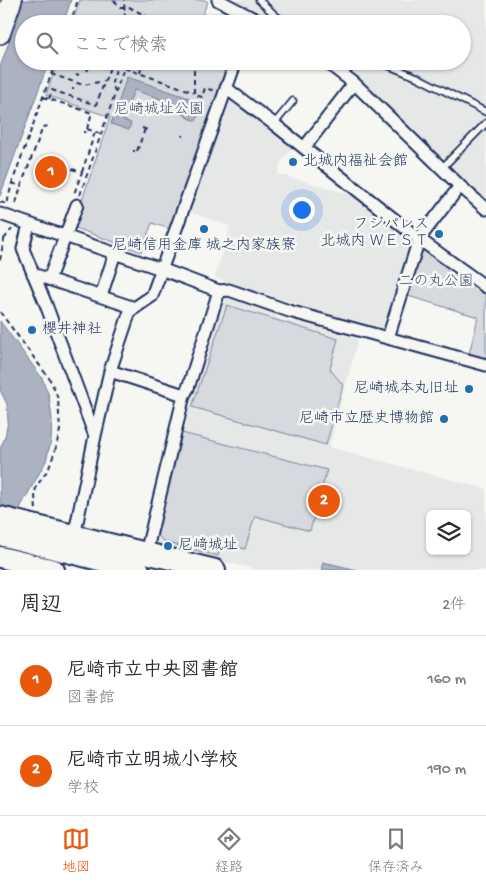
<!DOCTYPE html>
<html lang="ja">
<head>
<meta charset="utf-8">
<style>
  body { margin:0; font-family:"Gochi Hand","Klee One",sans-serif; background:#f7f7f7; color:#2b2b33 }
  .controls { position:absolute; right:15px; bottom:15px; display:grid; overflow:hidden; border-radius:8px; box-shadow:0 1px 4px #0004 }
  .controls button { width:45px; height:45px; display:grid; place-items:center; padding:0; border:0; border-bottom:1px solid #e1e1e2; background:#fff; color:#2b2b33; font:25px sans-serif }
  .you { position:absolute; left:301px; top:209px; width:18px; height:18px; margin:-12px; border:4px solid #fff; border-radius:50%; background:#1a73e8; box-shadow:0 0 0 8px #1a73e833 }
  .badge { display:grid; place-items:center; width:32px; height:32px; border-radius:50%; background:#ea580c; color:#fff; font-size:16px; font-weight:700 }
  .pin { position:absolute; translate:-50% -50%; border:2px solid #fff; box-shadow:0 1px 5px #0006 }
  .list { margin:0; padding:0; list-style:none }
  h2 { display:flex; justify-content:space-between; align-items:center; height:65px; margin:0; padding:0 20px; font-size:21px }
  h2 small { font-size:16px; font-weight:400; color:#7c7c81 }
  .list li { display:grid; grid-template-columns:32px 1fr auto; gap:15px; align-items:center; box-sizing:border-box; height:90px; padding:0 20px; border-top:1px solid #e1e1e2 }
  .list b { display:block; font-size:19px; white-space:nowrap }
  .list p { margin:0; font-size:16px; white-space:nowrap; color:#7c7c81 }
  .list em { font-size:16px; font-style:normal; color:#7c7c81 }
  .icon { flex:none; width:28px; height:28px; fill:none; stroke:currentColor; stroke-width:2; stroke-linecap:round; stroke-linejoin:round }
  .map { position:relative; flex:none; width:486px; height:570px; overflow:hidden }
  .search { position:absolute; background:#fff; box-shadow:0 1px 4px #0004; left:15px; right:15px; top:15px; height:55px; display:flex; align-items:center; gap:12px; box-sizing:border-box; padding:0 18px; border-radius:28px; color:#7c7c81; font-size:19px }
  .sheet { height:245px; background:#fff }
  nav { display:flex; justify-content:space-around; align-items:center; box-sizing:border-box; height:70px; border-top:1px solid #e1e1e2; background:#fff; font-size:14px; color:#7c7c81 }
  nav a { display:grid; justify-items:center; gap:2px }
  nav .on { color:#ea580c }
  .map>svg:first-child { display:block }
  .built { fill:#e6e7e7; fill-rule:evenodd }
  .green { fill:#d6d9dd; stroke:#78849e }
  .water { fill:#abb2c0; stroke:#717e99 }
  .lines { fill:none; stroke-linecap:round; stroke-linejoin:round }
  .service-casing { stroke:#1b2f5e; stroke-width:9 }
  .minor-casing { stroke:#1b2f5e; stroke-width:15 }
  .primary-casing { stroke:#1b2f5e; stroke-width:22 }
  .trunk-casing { stroke:#1b2f5e; stroke-width:24 }
  .path { stroke:#1b2f5e; stroke-width:2; stroke-dasharray:5 4; stroke-linecap:butt }
  .service { stroke:#f6f6f2; stroke-width:5.5 }
  .minor { stroke:#f6f6f2; stroke-width:11 }
  .primary { stroke:#f6f6f2; stroke-width:19 }
  .trunk { stroke:#f6f6f2; stroke-width:20 }
  .poi-dot { fill:#1f6fb2; stroke:#f6f6f2; stroke-width:2 }
  .labels { text-anchor:middle; dominant-baseline:central; stroke-width:5; stroke-linejoin:round; paint-order:stroke }
  .park-label { font-size:15px; fill:#405177; stroke:#f6f6f2 }
  .poi-label { font-size:15px; fill:#1b2f5e; stroke:#f6f6f2; text-anchor:start }
</style>
</head>
<body>
<div class="map">
<svg width="486" height="570" viewBox="0 0 486 570">
  <rect width="100%" height="100%" fill="#f6f6f2"/>
  <filter id="ink" filterUnits="userSpaceOnUse"><feTurbulence type="fractalNoise" baseFrequency=".02" numOctaves="2"/><feDisplacementMap in="SourceGraphic" scale="10" xChannelSelector="R" yChannelSelector="G"/><feConvolveMatrix kernelMatrix="1 2 1 2 8 2 1 2 1" color-interpolation-filters="sRGB"/></filter>
  <g filter="url(#ink)">
    <path class="built" d="M235 0H486V203L451 169V164L445 159 440 160 333 61H462V24H278Z
      M235 98 294 147 281 162 278 174 356 196 410 237 412 241 385 329 382 331 218 279 215 276 230 226 187 211 225 104Z
      M228 296 273 311 278 318 291 322 295 321 358 339 329 447 486 489V570H259L153 544 183 414 222 300ZM430 514H467V551H430Z"/>
    <path class="green" d="M80 0H205L208 2 198 24H72Z
      M58 61H217L227 65 170 229 152 223 141 252 73 227 110 117 46 95Z
      M422 248 479 288 486 293V359L469 354 478 317 408 296Z
      M227 305 338 339 330 369 343 385 326 445 192 407Z
      M182 433 327 470 310 531 255 516 245 549 222 543 218 556 165 542 157 535Z"/>
    <path class="water" d="M24 0H71L63 24H24V61H49L0 196V67Z
      M127 77 189 98 187 103 201 107 196 121 186 117V115L168 109 169 102 134 90 123 120 131 123 129 130 111 124Z
      M0 321 42 378 49 396 52 419 51 441 46 461 21 506 0 570V449L5 437 8 421 7 404 0 390Z
      M323 562 358 570H321Z"/>
    <g class="lines">
      <g class="service-casing">
        <path id="service" d="M259 0 276 16 288 24
          M377 61 417 77 486 112
          M274 124 293 101
          M442 168 486 123"/>
      </g>
      <g class="minor-casing">
        <path id="minor" d="M218 0 264 24
          M325 61 354 83 460 186 486 209
          M226 88 274 124 419 239 486 287
          M304 148 354 83
          M0 214 161 269 219 291 229 290 289 311 486 365
          M29 224 23 249 45 302 95 436
          M33 274 135 308
          M49 279 77 205
          M101 296 115 253
          M388 338 419 239 460 186
          M110 371 184 395
          M76 527 95 436 110 371 130 311 152 296 236 61
          M146 553 184 395 188 388 219 291"/>
      </g>
      <g class="primary-casing">
        <path id="primary" d="M0 34 12 0"/>
      </g>
      <g class="trunk-casing">
        <path id="trunk" d="M0 517 215 570
          M0 535 139 570
          M0 557 54 570"/>
      </g>
      <path class="path" d="M114 0 120 7H129L161 24
        M70 24 78 0
        M119 24 120 21 125 19 124 0
        M194 61V92L196 95 202 97 205 88 215 91
        M87 71 89 67
        M140 73 143 61
        M51 74 83 85 105 81
        M76 74 79 75
        M72 89H74
        M115 92 112 82 118 63
        M43 97 92 113 86 132H83
        M49 99 52 90 96 105 110 67 122 61
        M142 128 148 130
        M87 129 101 134
        M182 136H184
        M137 151 145 129
        M134 152V150
        M72 169 82 172 74 194
        M82 172 95 132
        M12 183 21 186 43 127 50 126
        M80 195 124 68 194 92
        M0 202 7 204 12 183 56 61
        M16 203 21 186
        M4 239 12 229
        M0 260 5 235
        M0 312 49 378 55 390 58 399 60 430 55 451 49 468 36 487 35 494 36 511"/>
      <use href="#service" class="service"/>
      <use href="#minor" class="minor"/>
      <use href="#primary" class="primary"/>
      <use href="#trunk" class="trunk"/>
    </g>
  </g>
  <g class="poi-dot">
    <circle cx="293" cy="162" r="5"/>
    <circle cx="204" cy="229" r="5"/>
    <circle cx="439" cy="234" r="5"/>
    <circle cx="32" cy="330" r="5"/>
    <circle cx="469" cy="389" r="5"/>
    <circle cx="444" cy="419" r="5"/>
    <circle cx="168" cy="546" r="5"/>
  </g>
  <g class="labels">
    <g class="park-label">
      <text x="159" y="110">尼崎城址公園</text>
      <text x="436" y="282">二の丸公園</text>
    </g>
    <g class="poi-label">
      <text x="303" y="162">北城内福祉会館</text>
      <text x="429" y="225" text-anchor="end">フジパレス<tspan x="429" dy="17">北城内 ＷＥＳＴ</tspan></text>
      <text x="204" y="246" text-anchor="middle">尼崎信用金庫 城之内家族寮</text>
      <text x="42" y="330">櫻井神社</text>
      <text x="459" y="389" text-anchor="end">尼崎城本丸旧址</text>
      <text x="434" y="419" text-anchor="end">尼崎市立歴史博物館</text>
      <text x="178" y="546">尼﨑城址</text>
    </g>
  </g>
</svg>
<div class="controls">
<button><svg class="icon" aria-label="layers" viewBox="0 0 24 24"><path d="M12 4l9 5-9 5-9-5zM3 14l9 5 9-5"/></svg></button>
</div>
<div class="you"></div>
<div class="pin badge" style="left:51px;top:172px">1</div>
<div class="pin badge" style="left:324px;top:501px">2</div>
<div class="search"><svg class="icon" aria-label="search" viewBox="0 0 24 24"><circle cx="10" cy="10" r="6"/><path d="M15 15l6 6"/></svg>ここで検索</div>
</div>
<section class="sheet">
<h2>周辺<small>2件</small></h2>
<ul class="list">
<li><span class="badge">1</span><div><b>尼崎市立中央図書館</b><p>図書館</p></div><em>160 m</em></li>
<li><span class="badge">2</span><div><b>尼崎市立明城小学校</b><p>学校</p></div><em>190 m</em></li>
</ul>
</section>
<nav>
<a class="on"><svg class="icon" aria-label="map" viewBox="0 0 24 24"><path d="M3 6l6-2 6 2 6-2v14l-6 2-6-2-6 2zM9 4v14M15 6v14"/></svg>地図</a>
<a><svg class="icon" aria-label="directions" viewBox="0 0 24 24"><path d="M12 3l9 9-9 9-9-9zM9 14v-3h6M13 9l2 2-2 2"/></svg>経路</a>
<a><svg class="icon" aria-label="saved" viewBox="0 0 24 24"><path d="M7 4h10v16l-5-4-5 4z"/></svg>保存済み</a>
</nav>
</body>
</html>
